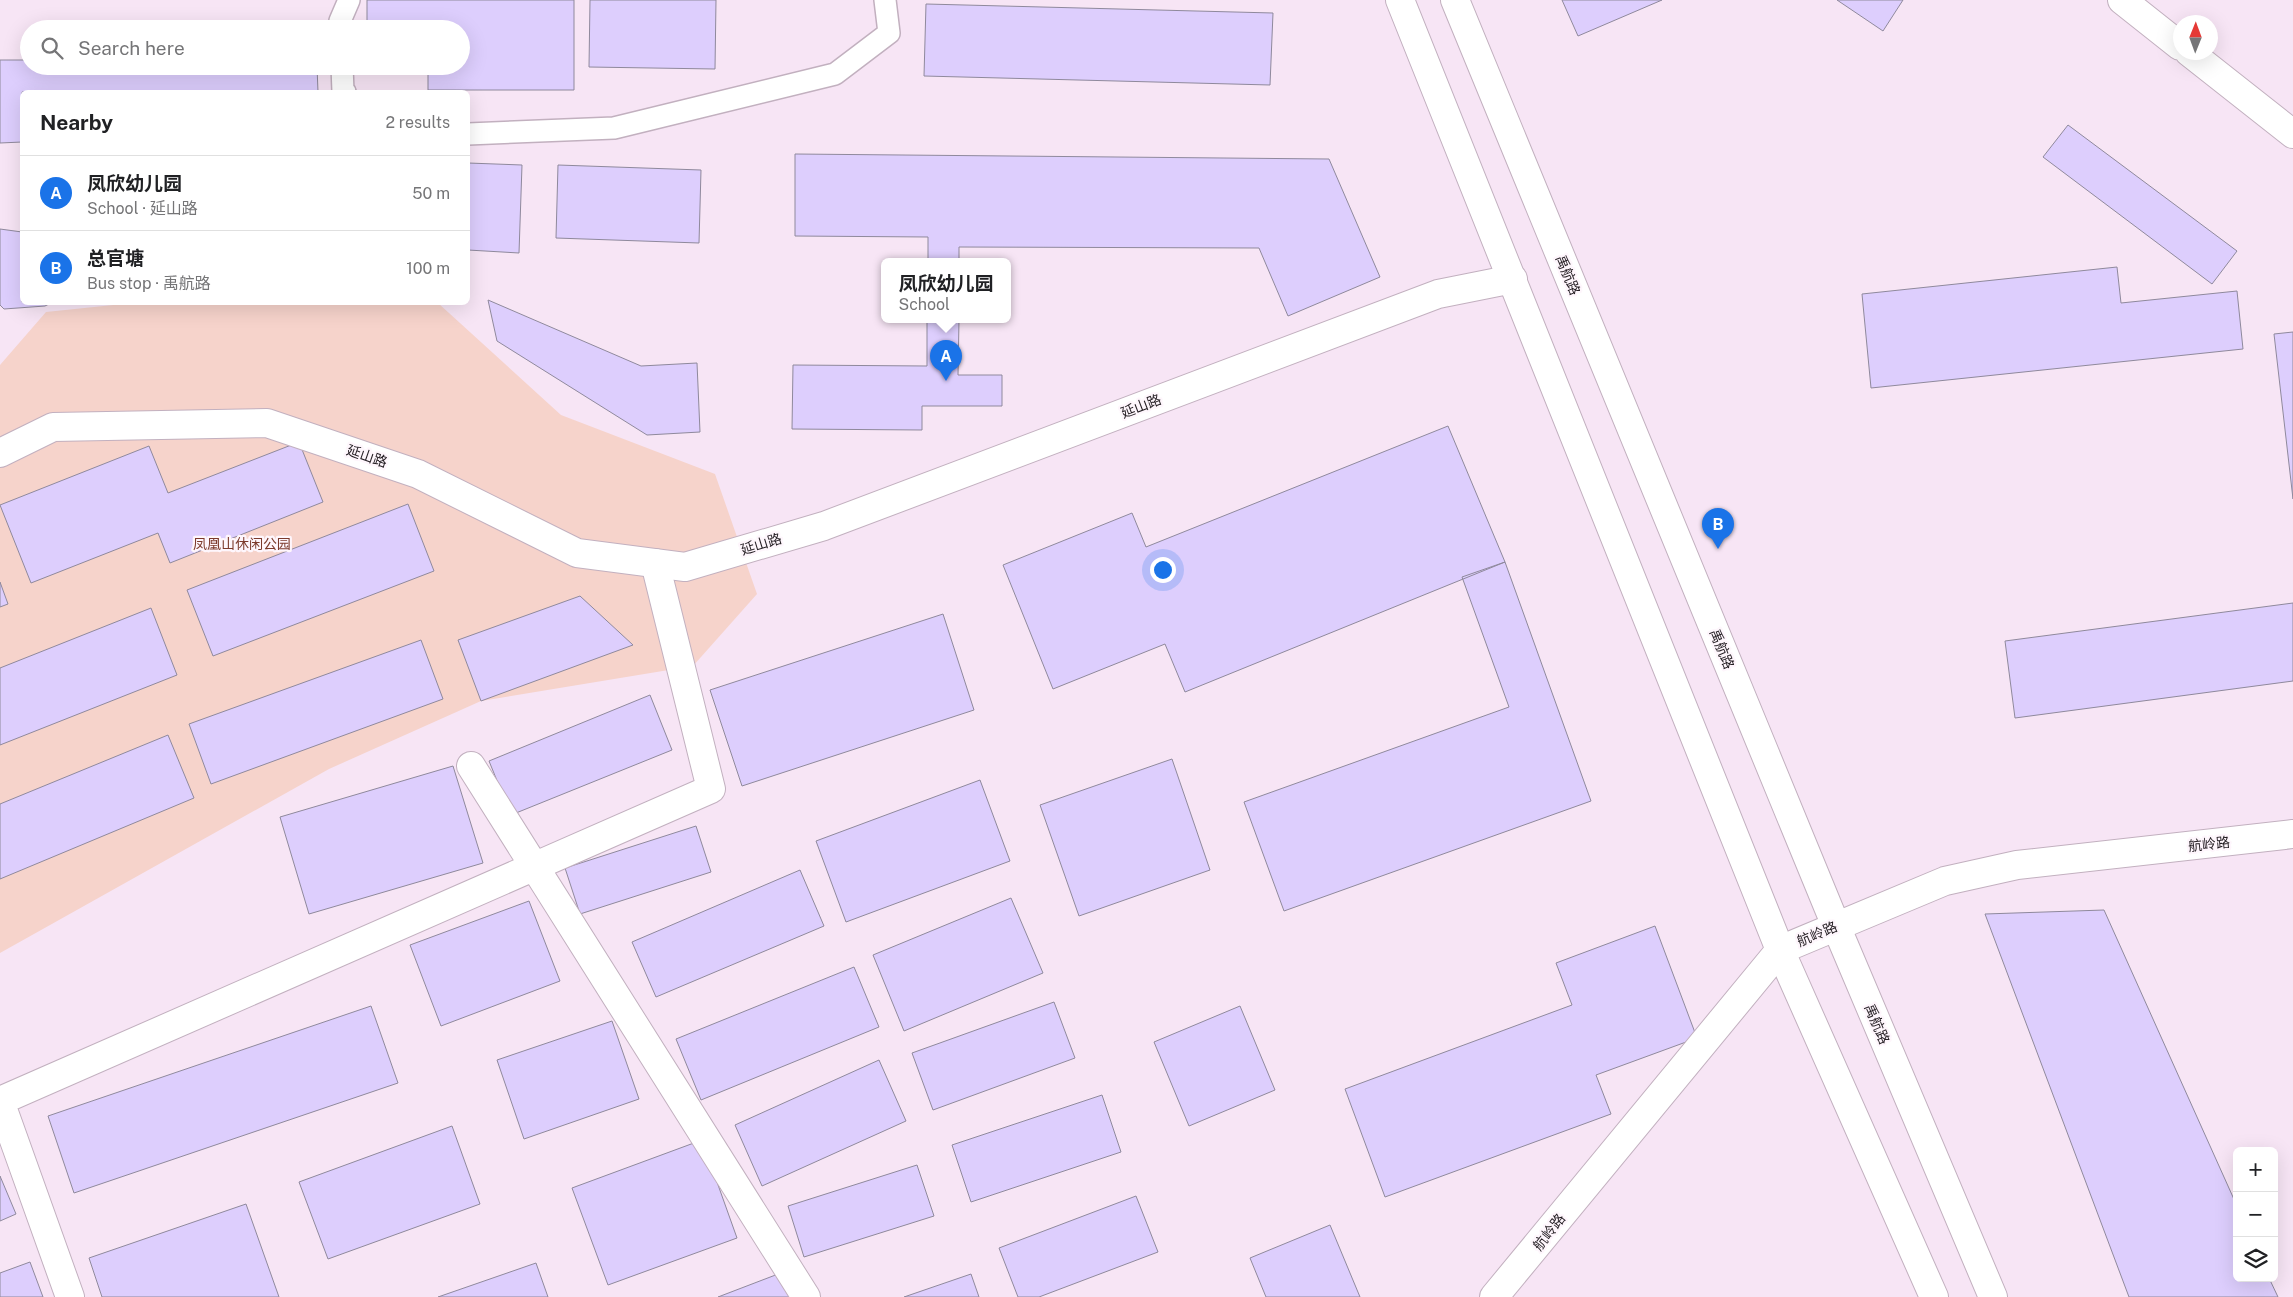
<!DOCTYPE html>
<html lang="en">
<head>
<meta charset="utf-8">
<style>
  body { margin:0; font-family:"Public Sans","Noto Sans SC",sans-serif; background:#f2f2f2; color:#202124 }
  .controls { position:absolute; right:15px; bottom:15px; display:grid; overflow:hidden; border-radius:8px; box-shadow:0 5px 20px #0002 }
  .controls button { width:45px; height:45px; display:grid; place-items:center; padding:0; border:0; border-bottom:1px solid #e0e0e0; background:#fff; color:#202124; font:25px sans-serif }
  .compass { position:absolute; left:2173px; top:15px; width:45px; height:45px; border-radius:50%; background:#fff; box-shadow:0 5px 20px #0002; rotate:1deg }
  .you { position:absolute; left:1162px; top:569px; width:18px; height:18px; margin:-12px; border:4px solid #fff; border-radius:50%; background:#1a73e8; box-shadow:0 0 0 8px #1a73e833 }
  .badge { display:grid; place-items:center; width:32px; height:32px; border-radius:50%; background:#1a73e8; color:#fff; font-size:16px; font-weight:700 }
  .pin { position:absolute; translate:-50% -41px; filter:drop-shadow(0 1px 2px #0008) }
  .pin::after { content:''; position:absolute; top:26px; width:18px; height:15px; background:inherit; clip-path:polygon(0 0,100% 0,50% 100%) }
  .popup { position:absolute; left:881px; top:258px; width:130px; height:65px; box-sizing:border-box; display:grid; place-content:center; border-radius:8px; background:#fff; filter:drop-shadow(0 1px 4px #0005); font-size:16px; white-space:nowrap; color:#757577 }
  .popup b { font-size:19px; color:#202124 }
  .popup::after { content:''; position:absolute; left:50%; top:100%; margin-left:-10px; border:10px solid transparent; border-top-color:#fff }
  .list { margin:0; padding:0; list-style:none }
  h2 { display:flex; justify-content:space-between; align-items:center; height:65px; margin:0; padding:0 20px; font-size:21px }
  h2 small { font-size:16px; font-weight:400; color:#757577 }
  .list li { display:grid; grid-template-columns:32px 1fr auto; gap:15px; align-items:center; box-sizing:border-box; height:75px; padding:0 20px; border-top:1px solid #e0e0e0 }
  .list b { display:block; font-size:19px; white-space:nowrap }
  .list p { margin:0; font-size:16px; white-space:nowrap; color:#757577 }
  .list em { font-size:16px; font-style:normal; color:#757577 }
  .icon { flex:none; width:28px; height:28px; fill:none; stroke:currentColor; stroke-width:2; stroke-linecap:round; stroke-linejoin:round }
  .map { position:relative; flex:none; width:2293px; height:1297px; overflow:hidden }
  .search { position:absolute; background:#fff; box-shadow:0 5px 20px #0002; left:20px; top:20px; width:450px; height:55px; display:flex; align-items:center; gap:12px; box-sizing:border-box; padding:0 18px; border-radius:28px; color:#757577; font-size:19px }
  .panel { position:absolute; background:#fff; box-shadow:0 5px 20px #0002; left:20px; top:90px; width:450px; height:215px; border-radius:8px }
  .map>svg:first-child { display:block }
  .green { fill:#f6d3cb }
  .building { fill:#ddcefd; stroke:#8f899c }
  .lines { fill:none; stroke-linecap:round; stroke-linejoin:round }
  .service-casing { stroke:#c2b0bf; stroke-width:24 }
  .minor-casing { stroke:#c2b0bf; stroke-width:30 }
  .tertiary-casing { stroke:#c2b0bf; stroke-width:30 }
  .secondary-casing { stroke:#c2b0bf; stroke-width:30 }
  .service { stroke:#fff; stroke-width:21 }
  .minor { stroke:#fff; stroke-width:28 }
  .tertiary { stroke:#fff; stroke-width:28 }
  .secondary { stroke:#fff; stroke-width:28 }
  .labels { text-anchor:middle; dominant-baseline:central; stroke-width:4.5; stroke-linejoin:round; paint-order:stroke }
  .street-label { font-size:14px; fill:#231d22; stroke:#fef6fc }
  .park-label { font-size:14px; fill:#7c3a2c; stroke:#fef6fc }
</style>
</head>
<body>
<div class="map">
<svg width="2293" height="1297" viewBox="0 0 2293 1297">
  <rect width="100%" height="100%" fill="#f7e5f5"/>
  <path class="green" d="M142 302 438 303 561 415 715 474 757 594 693 666 481 701 329 769 0 953V365L46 312Z"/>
  <path class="building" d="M367 0H574V90H428V66H461V29H367Z
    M590 0H716L715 69 589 67Z
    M1562 0H1662L1578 36Z
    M1837 0H1903L1883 31Z
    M926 4 1273 13 1270 85 924 76Z
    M0 60H29V66H317L318 92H22V142L0 143Z
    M2068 125 2237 251 2212 284 2043 157Z
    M795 154 1329 159 1380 277 1288 316 1259 248 959 247V262H928V237L795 236Z
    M468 163 522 165 519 253 468 250Z
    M558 165 701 170 699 243 556 238Z
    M0 229 22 232V302H53L45 306 4 309 0 305Z
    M2117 267 2121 303 2237 291 2243 349 1871 388 1862 294Z
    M488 300 641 366 697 363 700 432 647 435 497 341Z
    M927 320H959L958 375H1002V406H922V430L792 429 793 365 927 366Z
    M2293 332V499L2274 334Z
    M1448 426 1505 562 1185 692 1165 644 1053 689 1003 565 1132 513 1146 547Z
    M299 442 323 502 170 563 158 533 31 583 0 505 149 446 168 493Z
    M408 504 434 571 213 656 187 590Z
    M1505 562 1591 801 1284 911 1244 802 1509 707 1462 577Z
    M0 582 8 604 0 607Z
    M580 596 633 645 481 701 458 640Z
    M2293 603V681L2015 718 2005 641Z
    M151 608 177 675 0 745V668Z
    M943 614 974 710 742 786 710 690Z
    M421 640 443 699 211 784 189 724Z
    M650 695 672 750 511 815 489 761Z
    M168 735 194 798 0 879V804Z
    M1172 759 1210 870 1079 916 1040 805Z
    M453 766 483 863 309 914 280 817Z
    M980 780 1010 861 846 922 816 841Z
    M696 826 711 872 580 914 565 868Z
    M800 870 824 926 656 997 632 942Z
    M1011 898 1043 973 904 1031 873 955Z
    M529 901 560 981 441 1026 410 945Z
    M2104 910 2237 1206V1278H2269L2278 1297H2129L1985 914Z
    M1655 926 1697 1038 1596 1075 1611 1114 1385 1197 1345 1089 1572 1005 1556 963Z
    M854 967 879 1027 701 1100 676 1039Z
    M1054 1002 1075 1058 933 1110 912 1053Z
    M371 1006 398 1083 74 1193 48 1116Z
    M1240 1006 1275 1090 1189 1126 1154 1042Z
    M612 1021 639 1099 524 1139 497 1060Z
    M879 1060 906 1121 762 1186 735 1125Z
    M1102 1095 1121 1152 971 1202 952 1145Z
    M452 1126 480 1204 328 1259 299 1182Z
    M702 1140 737 1238 608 1285 572 1188Z
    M917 1165 934 1216 804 1257 788 1206Z
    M0 1176 16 1214 0 1221Z
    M1136 1196 1158 1252 1039 1297H1018L999 1248Z
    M246 1204 279 1297H102L89 1258Z
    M1330 1225 1360 1297H1266L1250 1258Z
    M30 1262 43 1297H0V1273Z
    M536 1263 548 1297H438Z
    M786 1271 796 1297H718Z
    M971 1274 979 1297H904Z"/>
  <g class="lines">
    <g class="service-casing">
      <path id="service" d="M341 29 340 21 349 0
        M342 66 343 92H345
        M468 134 614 128 835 74 889 33 885 0"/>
    </g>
    <g class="minor-casing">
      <path id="minor" d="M2122 0 2180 46
        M2189 52 2293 134
        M471 766 806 1297
        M70 1297 0 1101 711 789 655 563
        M1494 1297 1780 950 1945 881 2017 865 2293 834"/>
    </g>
    <g class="tertiary-casing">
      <path id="tertiary" d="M0 453 53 427 267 423 418 474 577 553 685 567 824 526 1438 294 1513 279"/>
    </g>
    <g class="secondary-casing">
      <path id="secondary" d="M1400 0 1780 950 1934 1297
        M1455 0 1836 926 1993 1297"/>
    </g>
    <use href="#service" class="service"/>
    <use href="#minor" class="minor"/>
    <use href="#tertiary" class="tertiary"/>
    <use href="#secondary" class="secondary"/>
  </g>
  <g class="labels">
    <g class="street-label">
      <text transform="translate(1568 275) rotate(68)">禹航路</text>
      <text transform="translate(1141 406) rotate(-21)">延山路</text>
      <text transform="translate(367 456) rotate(19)">延山路</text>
      <text transform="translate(761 544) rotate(-17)">延山路</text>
      <text transform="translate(1722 649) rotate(68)">禹航路</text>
      <text transform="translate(2209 844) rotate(-6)">航岭路</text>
      <text transform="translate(1817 934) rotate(-23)">航岭路</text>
      <text transform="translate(1877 1024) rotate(67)">禹航路</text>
      <text transform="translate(1549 1232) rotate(-52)">航岭路</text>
    </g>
    <g class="park-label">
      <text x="242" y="544">凤凰山休闲公园</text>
    </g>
  </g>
</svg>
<div class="controls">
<button>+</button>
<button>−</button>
<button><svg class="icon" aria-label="layers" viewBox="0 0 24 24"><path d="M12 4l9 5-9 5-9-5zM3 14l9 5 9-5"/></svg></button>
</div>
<svg class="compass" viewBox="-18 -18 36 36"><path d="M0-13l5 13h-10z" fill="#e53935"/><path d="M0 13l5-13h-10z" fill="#757577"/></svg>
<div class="you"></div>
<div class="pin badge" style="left:946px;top:381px">A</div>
<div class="popup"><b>凤欣幼儿园</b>School</div>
<div class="pin badge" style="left:1718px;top:549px">B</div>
<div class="search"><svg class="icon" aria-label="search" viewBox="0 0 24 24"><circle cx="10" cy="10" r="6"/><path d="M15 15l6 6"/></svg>Search here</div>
<section class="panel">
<h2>Nearby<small>2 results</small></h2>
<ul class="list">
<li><span class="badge">A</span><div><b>凤欣幼儿园</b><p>School · 延山路</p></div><em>50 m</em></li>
<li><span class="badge">B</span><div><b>总官塘</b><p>Bus stop · 禹航路</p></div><em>100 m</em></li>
</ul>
</section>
</div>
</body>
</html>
